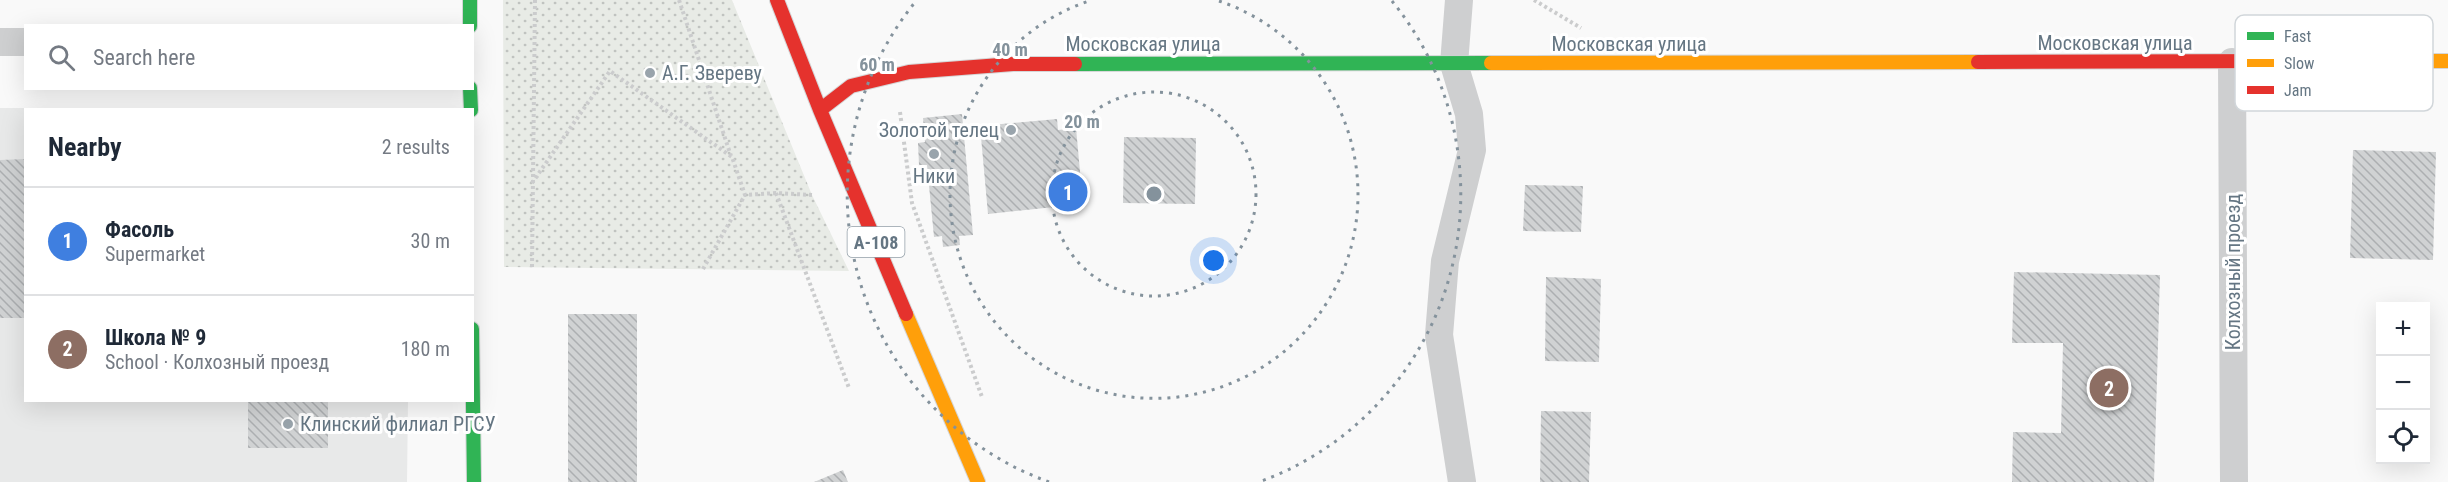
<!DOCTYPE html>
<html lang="en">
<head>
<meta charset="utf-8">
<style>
  body { margin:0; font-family:"Roboto Condensed",sans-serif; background:#f6f6f7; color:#1f2937 }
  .controls { position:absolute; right:18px; bottom:18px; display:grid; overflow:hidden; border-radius:0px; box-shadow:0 6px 24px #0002 }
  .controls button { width:54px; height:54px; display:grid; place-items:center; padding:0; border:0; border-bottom:2px solid #e0e1e3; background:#fff; color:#1f2937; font:30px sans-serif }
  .you { position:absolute; left:1214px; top:261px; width:21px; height:21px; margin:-15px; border:4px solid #fff; border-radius:50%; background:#1a73e8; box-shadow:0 0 0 9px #1a73e833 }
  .badge { display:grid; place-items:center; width:39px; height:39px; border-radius:50%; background:#b45309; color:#fff; font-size:20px; font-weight:700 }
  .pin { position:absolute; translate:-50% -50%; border:3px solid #fff; box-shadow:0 2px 6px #0006 }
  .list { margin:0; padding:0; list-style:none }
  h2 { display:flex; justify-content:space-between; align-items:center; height:78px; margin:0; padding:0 24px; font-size:26px }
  h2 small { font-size:20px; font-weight:400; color:#747a83 }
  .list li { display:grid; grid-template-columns:39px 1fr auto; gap:18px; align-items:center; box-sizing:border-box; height:108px; padding:0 24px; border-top:2px solid #e0e1e3 }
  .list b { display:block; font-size:22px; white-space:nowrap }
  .list p { margin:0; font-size:20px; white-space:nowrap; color:#747a83 }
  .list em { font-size:20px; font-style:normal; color:#747a83 }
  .icon { flex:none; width:33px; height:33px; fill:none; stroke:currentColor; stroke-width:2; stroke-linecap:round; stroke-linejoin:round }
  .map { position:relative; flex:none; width:2448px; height:482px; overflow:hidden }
  .search { position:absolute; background:#fff; box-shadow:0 6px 24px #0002; left:24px; top:24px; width:450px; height:66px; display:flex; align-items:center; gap:15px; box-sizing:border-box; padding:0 21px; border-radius:0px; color:#747a83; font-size:22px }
  .panel { position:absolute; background:#fff; box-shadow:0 6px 24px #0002; left:24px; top:108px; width:450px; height:294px; border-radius:0px }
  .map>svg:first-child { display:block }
  .built { fill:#e8e9e9 }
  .park { fill:url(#park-dots) }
  .building { fill:url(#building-back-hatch) }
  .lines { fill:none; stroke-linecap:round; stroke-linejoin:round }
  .fast-casing { stroke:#d5d6d7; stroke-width:16 }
  .slow-casing { stroke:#d5d6d7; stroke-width:16 }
  .jam-casing { stroke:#d5d6d7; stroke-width:16 }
  .path { stroke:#cbcccd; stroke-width:4; stroke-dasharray:3 3; stroke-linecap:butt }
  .street { stroke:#cecfd0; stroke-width:28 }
  .fast { stroke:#30b455; stroke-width:14 }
  .slow { stroke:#ff9f0a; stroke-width:14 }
  .jam { stroke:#e5322d; stroke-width:14 }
  .ring { fill:none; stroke:#84929c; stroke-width:3; stroke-dasharray:3 6 }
  .poi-dot { fill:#99a4ac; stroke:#fff; stroke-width:2 }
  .labels { text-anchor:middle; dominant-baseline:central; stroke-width:6; stroke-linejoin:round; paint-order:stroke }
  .shield { fill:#fff; stroke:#939fa8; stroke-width:1.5 }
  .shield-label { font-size:18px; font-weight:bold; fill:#657683 }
  .street-label { font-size:20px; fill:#657683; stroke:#fff }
  .poi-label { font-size:20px; fill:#657683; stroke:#fff; text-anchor:start }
  .key { fill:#fff; stroke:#d1d6da; stroke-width:1.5 }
  .key-label { font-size:16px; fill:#657683 }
  .centre { fill:#84929c; stroke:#fff; stroke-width:3 }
  .ring-label { font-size:18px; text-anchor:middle; font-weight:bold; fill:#84929c; stroke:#fff; stroke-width:6; stroke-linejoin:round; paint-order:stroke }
</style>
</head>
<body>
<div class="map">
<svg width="2448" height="482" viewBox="0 0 2448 482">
  <defs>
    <pattern id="park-dots" width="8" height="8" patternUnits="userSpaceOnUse" patternTransform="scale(1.5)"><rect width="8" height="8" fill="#e8ebe6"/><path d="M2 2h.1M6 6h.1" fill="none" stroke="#c0c3c0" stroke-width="1.8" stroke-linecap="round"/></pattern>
    <pattern id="building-back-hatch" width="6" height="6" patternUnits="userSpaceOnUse" patternTransform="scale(1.5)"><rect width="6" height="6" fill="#d0d2d3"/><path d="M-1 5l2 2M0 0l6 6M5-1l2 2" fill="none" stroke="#acafb1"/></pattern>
  </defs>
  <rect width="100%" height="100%" fill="#f9f9f9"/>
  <path class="built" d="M0 108H409L26 110V400L408 401 407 482H0Z"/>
  <path class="park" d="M503 0H732L812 195 849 271 504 267Z"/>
  <path class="building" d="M962 114 973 235 959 236 960 245 943 247 942 236 934 237 927 165H919L918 143 925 142 923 118Z
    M1057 119 1058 130 1076 128 1083 204 988 214 980 126Z
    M1124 137 1196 138 1195 204 1123 203Z
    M2353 150 2436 152 2433 260 2350 258Z
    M26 159V318H0V160Z
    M1525 185 1583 186 1581 232 1523 231Z
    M2014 272 2160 275 2154 482H2012L2013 432 2061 433 2063 343H2012Z
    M1546 277 1601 279 1599 362 1545 361Z
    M568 314H637V482H568Z
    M248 400H328V448H248Z
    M1541 411 1591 412 1589 482H1540Z
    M843 470 848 482H814Z"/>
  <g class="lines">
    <g class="fast-casing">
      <path id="fast" d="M470 0V26
        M1075 64 1491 63
        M470 88 471 110
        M472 329 474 482"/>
    </g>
    <g class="slow-casing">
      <path id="slow" d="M2299 61H2448
        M1491 63 1978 62
        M906 314 978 482"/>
    </g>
    <g class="jam-casing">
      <path id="jam" d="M777 0 820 110 906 314
        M1978 62 2299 61
        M820 110 851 86 909 72 1013 64H1075"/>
    </g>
    <path class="path" d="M679 0 731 156
      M1534 0 1581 28
      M900 112 912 203 982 397
      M532 183 610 71 732 157 745 195 776 193
      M812 195 776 193 849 388
      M532 267 535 0
      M703 269 745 195"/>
    <path class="street" d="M1459 0 1454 64 1469 114 1472 150 1445 261 1439 335 1462 482
      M0 42H26
      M2232 62 2234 482"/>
    <use href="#fast" class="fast"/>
    <use href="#slow" class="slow"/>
    <use href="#jam" class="jam"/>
  </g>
  <g class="ring">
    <circle cx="1154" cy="194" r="102"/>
    <path d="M1219 1A204 204 0 1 1 1089 1"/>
    <path d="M1049 482A306 306 0 0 1 916 1M1392 1A306 306 0 0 1 1259 482"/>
  </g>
  <g class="poi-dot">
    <circle cx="650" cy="73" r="6"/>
    <circle cx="1011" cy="130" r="6"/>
    <circle cx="934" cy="154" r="6"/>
    <circle cx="288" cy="424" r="6"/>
  </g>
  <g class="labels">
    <rect class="shield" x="847.5" y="227" width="57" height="30" rx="4.5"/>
    <g class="shield-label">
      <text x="876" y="242">А-108</text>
    </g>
    <g class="street-label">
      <text x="2115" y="43">Московская улица</text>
      <text x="1143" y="44">Московская улица</text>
      <text x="1629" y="44">Московская улица</text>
      <text transform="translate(2233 272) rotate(-90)">Колхозный проезд</text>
    </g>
    <g class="poi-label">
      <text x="662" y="73">А.Г. Звереву</text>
      <text x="999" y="130" text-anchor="end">Золотой телец</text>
      <text x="934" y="176" text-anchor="middle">Ники</text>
      <text x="300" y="424">Клинский филиал РГСУ</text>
    </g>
  </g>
  <rect x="2235" y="15" width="198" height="96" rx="9" class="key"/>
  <rect x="2247" y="32" width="27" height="8" fill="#30b455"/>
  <rect x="2247" y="59" width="27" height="8" fill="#ff9f0a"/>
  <rect x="2247" y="86" width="27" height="8" fill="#e5322d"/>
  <g class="key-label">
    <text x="2284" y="42">Fast</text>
    <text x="2284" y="69">Slow</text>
    <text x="2284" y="96">Jam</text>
  </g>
  <circle cx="1154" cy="194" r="9" class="centre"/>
  <g class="ring-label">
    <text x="1010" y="56">40 m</text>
    <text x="877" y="71">60 m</text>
    <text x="1082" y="128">20 m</text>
  </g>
</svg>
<div class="controls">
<button>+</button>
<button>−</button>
<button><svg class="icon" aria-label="locate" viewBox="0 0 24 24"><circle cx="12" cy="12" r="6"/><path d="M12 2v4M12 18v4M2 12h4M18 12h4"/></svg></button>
</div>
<div class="you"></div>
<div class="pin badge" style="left:1068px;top:192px;background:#3f7fe0">1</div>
<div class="pin badge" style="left:2109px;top:388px;background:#8d6e63">2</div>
<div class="search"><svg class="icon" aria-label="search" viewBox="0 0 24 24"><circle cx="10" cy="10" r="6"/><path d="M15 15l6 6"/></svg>Search here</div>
<section class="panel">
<h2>Nearby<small>2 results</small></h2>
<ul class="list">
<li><span class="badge" style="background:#3f7fe0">1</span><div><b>Фасоль</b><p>Supermarket</p></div><em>30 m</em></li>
<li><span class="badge" style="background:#8d6e63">2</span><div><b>Школа № 9</b><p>School · Колхозный проезд</p></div><em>180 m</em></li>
</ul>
</section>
</div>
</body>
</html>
